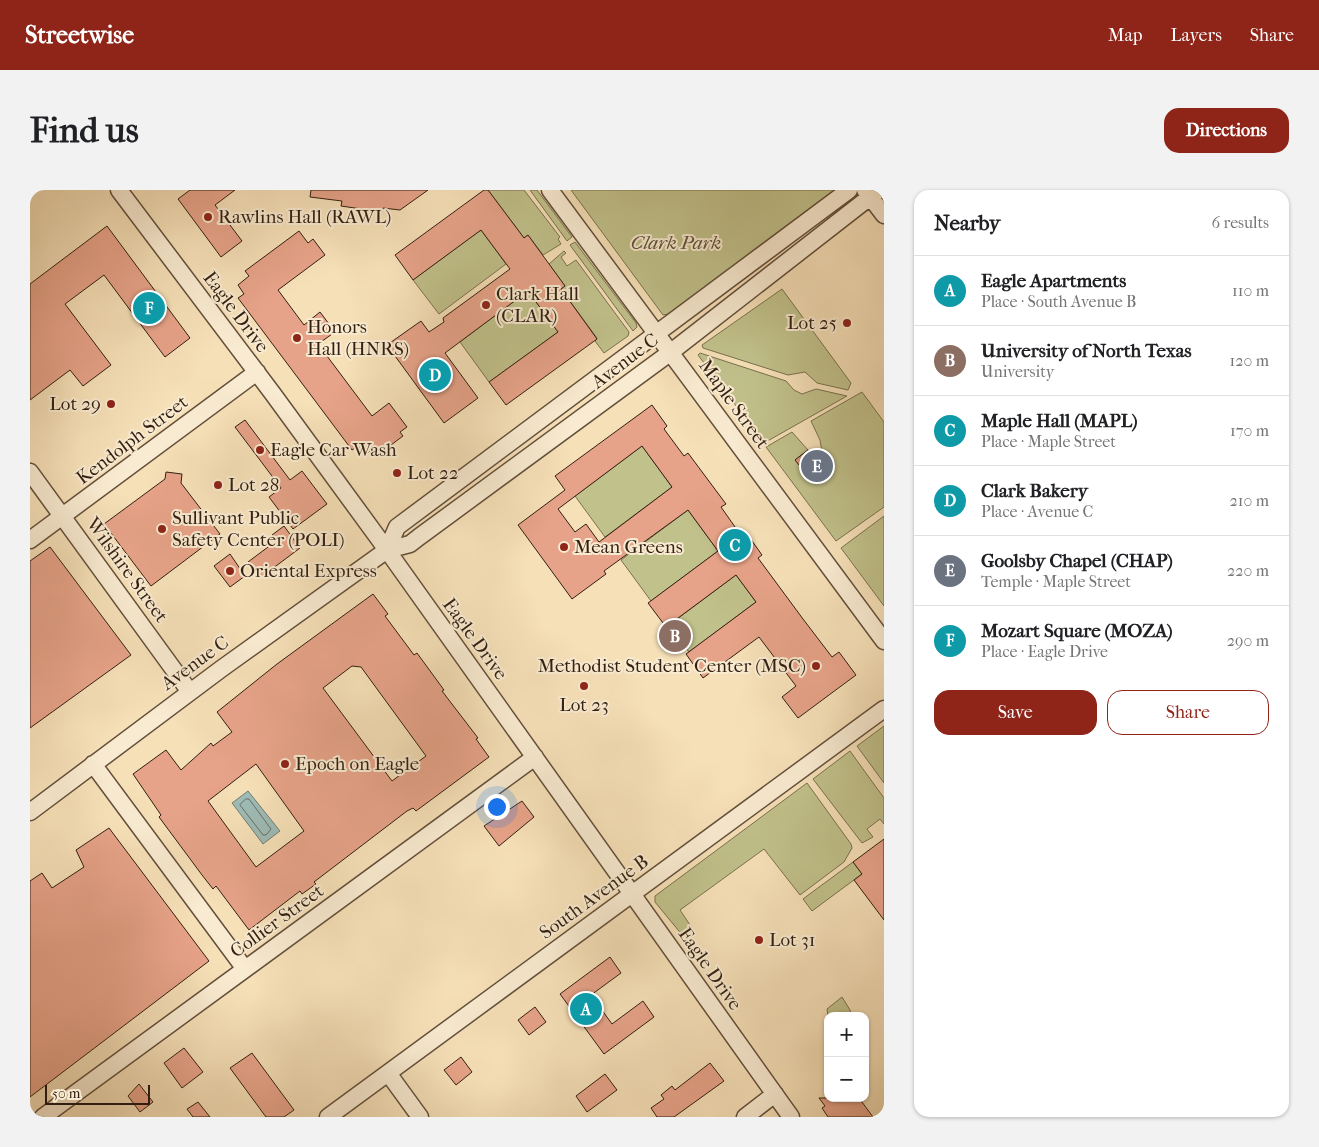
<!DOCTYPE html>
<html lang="en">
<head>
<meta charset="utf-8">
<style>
  body { margin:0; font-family:"IM FELL French Canon",serif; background:#f2f2f2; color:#202124 }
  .controls { position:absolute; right:15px; bottom:15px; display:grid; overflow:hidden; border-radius:10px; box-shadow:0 1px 4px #0004 }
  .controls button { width:45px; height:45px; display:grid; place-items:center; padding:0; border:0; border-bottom:1px solid #e0e0e0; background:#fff; color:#202124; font:25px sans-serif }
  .scale { position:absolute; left:15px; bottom:12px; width:105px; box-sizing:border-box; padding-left:5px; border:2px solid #321f11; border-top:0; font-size:14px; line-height:18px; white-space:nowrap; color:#321f11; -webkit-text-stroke:4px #f9ebd1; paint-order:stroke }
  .you { position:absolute; left:466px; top:616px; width:18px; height:18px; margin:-12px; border:4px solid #fff; border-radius:50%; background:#1a73e8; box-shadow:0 0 0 8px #1a73e833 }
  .badge { display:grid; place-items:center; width:32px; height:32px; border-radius:50%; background:#8f2418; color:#fff; font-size:16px; font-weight:700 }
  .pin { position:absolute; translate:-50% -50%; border:2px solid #fff; box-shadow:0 1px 5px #0006 }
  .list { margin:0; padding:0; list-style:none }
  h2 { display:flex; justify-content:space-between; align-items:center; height:65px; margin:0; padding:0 20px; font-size:21px }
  h2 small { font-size:16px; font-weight:400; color:#757577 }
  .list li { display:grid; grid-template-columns:32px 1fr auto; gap:15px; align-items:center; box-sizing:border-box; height:70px; padding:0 20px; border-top:1px solid #e0e0e0 }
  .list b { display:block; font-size:19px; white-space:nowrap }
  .list p { margin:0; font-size:16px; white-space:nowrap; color:#757577 }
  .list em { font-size:16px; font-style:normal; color:#757577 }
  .actions { display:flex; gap:10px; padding:15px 20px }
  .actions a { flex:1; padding:11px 0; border:1px solid #8f2418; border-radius:15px; text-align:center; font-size:18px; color:#8f2418 }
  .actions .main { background:#8f2418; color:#fff }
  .map { position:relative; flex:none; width:854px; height:927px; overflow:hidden; border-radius:15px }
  header { display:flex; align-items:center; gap:30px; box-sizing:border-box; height:70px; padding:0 25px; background:#8f2418; color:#fff }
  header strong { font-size:24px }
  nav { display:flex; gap:28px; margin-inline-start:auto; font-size:18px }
  .intro { display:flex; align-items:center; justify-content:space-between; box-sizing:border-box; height:120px; padding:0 30px }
  h1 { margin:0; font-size:35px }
  .button { padding:12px 22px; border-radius:15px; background:#8f2418; color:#fff; font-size:18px; font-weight:700 }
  main { display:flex; gap:30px; padding:0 30px }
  aside { flex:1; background:#fff; border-radius:15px; box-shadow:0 1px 4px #0004 }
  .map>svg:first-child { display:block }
  .green { fill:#c1c18b; stroke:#7a704e }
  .water { fill:#9ebbb6; stroke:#737d74 }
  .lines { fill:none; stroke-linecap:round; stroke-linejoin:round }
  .shore { stroke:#686d64; stroke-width:1 }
  .building { fill:#e7a389; stroke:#321f11; fill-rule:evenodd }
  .minor-casing { stroke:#634f3b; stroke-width:19 }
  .minor { stroke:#f9ebd1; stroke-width:16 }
  .poi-dot { fill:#8f2418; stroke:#f9ebd1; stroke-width:2 }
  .labels { text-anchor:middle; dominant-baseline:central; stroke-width:4; stroke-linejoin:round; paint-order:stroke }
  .poi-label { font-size:19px; fill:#321f11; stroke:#f9ebd1; text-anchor:start }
  .park-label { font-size:19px; font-style:italic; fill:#5d5036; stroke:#f9ebd1 }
  .street-label { font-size:19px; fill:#321f11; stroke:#f9ebd1 }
</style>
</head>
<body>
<header>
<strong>Streetwise</strong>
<nav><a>Map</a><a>Layers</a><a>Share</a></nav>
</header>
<div class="intro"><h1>Find us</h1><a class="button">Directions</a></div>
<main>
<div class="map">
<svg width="854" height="927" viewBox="0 0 854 927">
  <rect width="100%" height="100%" fill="#f6e0b8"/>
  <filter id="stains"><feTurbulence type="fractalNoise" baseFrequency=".004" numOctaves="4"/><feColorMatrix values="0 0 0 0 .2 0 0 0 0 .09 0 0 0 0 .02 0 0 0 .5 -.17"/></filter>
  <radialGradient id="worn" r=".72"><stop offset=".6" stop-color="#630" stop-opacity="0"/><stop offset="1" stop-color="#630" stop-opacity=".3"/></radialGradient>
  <path class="green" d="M458 0H494L530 47 528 49 531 54 513 65 498 45 494 48Z
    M500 0H507L542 47 537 51Z
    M541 0H806L638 124 633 125Z
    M451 40 476 74 409 124 383 90Z
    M545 52 606 133 607 137 603 141 540 55Z
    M534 61 536 63 531 67 537 76 546 70 599 142 598 146 574 163 565 151 567 148 531 99 535 96 519 74Z
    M752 99 821 193 818 200 787 193 775 182 758 185 673 158 672 155Z
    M498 101 528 142 459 192 430 152Z
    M670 163 756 191 764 200 772 204 786 199 817 206 734 253 668 165Z
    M832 202 854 232V317L806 351 736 257 762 242 778 260 765 270 784 290C788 289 795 287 799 284 810 276 803 264 792 262L790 250 781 231Z
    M612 256 642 297 575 347 545 306Z
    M658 320 688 361 621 411 591 370Z
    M854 326V416L811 358Z
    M706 385 726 412 659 462 639 435Z
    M854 536V593L827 556Z
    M820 561 854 608V634L850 629 837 639 843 647 832 653 783 589Z
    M777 593 821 654 822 658 814 672 770 705 734 659 650 720 662 738 661 740 653 741V746L625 712V706Z
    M823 672 832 684 782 721 773 709Z
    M812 807 820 820 821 826H798L797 819Z"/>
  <path class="water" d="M218 601 250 641 233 654 202 613Z"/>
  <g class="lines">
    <path class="shore" d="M216 609H219L241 639 236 645H233L210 615Z"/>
  </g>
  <path class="building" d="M160 0H205L185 15 212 51 191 67 148 9Z
    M281 0H398L370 20 353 18 352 22 311 16 312 11 280 7Z
    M454 0H458L494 48 498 45 535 96 531 99 567 149 476 215 459 192 528 142 498 101 415 163 448 208 414 233 357 155 391 131 399 142 414 132 413 128 480 79 451 40 383 90 365 65Z
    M77 36 160 148 135 167 74 85 35 114 81 175 53 196 40 180 0 210V94Z
    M269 41 278 53 283 49 295 65 248 100 274 135 290 122 305 142 288 154 342 226 359 213 377 237 370 242 373 246 349 264 344 258 335 265 328 256 322 260 208 108 214 104 208 95 219 86 215 81Z
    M622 215 637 236 634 239 654 266 658 263 696 314 691 317 710 344 715 341 732 365 728 368 773 429 802 467 809 462 826 485 768 528 752 507 766 496 729 447 673 488 656 464 726 412 706 385 636 437 618 413 688 361 658 320 574 381 576 384 542 409 488 335 535 300 525 286ZM612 256 642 297 569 352 556 334 545 342 528 319Z
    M215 230 260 290 272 281 297 314 263 339 239 307 251 298 205 237Z
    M778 260 783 264 792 262 800 265 804 275 801 283 782 291 765 270Z
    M136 282 152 284 151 293 190 344 121 396 74 334 135 289Z
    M254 336 270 358 230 388 218 372 246 351 242 345Z
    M20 357 101 465 0 538V371Z
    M200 364 215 386 200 397 184 376Z
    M343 404 358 424 355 426 384 465 387 463 414 500 412 501 448 548 446 549 459 567 386 621 383 618 377 621 284 692 286 694 272 704 270 701 219 740 186 696 183 699 172 685 129 627 131 625 103 584 136 560 151 580 181 553 183 556 202 542 187 522 247 474ZM322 476 331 477 396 566 362 591 293 498ZM226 574 274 641 226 677 178 611Z
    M492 611 504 627 469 656 454 636Z
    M79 638 179 771 0 907V691L12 683 22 698 54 677 46 660Z
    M854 649V730L824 690 832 684 823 672Z
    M580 767 591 783 561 805 582 834 613 811 624 827 574 864 530 804Z
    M505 817 516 832 499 845 488 830Z
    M154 858 173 882 152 898 134 873Z
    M222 863 264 920 254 927H236L200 878Z
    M431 867 442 882 426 895 414 880Z
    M680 873 694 891 644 927H627L621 918 634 909 631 905 642 896 645 900Z
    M575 884 587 900 557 922 546 906Z
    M109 894 123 912 110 922 98 906Z
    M789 908H829L843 927H798L792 918 795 916Z
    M168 912 180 927H163L157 919Z"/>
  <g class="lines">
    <g class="minor-casing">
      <path id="minor" d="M89 0 243 204 357 360 761 927
        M520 0 854 451
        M835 0 854 25
        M0 282 160 502
        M0 350 227 182
        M357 360 367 337 819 0
        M63 574 215 779
        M0 622 191 479 357 360 380 354 389 347 641 162 849 0
        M358 883 390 927
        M13 927 505 567
        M298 927 854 519
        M715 927 745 904"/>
    </g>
    <use href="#minor" class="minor"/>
  </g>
  <g class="poi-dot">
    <circle cx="178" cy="27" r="5"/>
    <circle cx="456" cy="115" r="5"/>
    <circle cx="817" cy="133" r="5"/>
    <circle cx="267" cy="148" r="5"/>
    <circle cx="81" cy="214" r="5"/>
    <circle cx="230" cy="260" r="5"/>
    <circle cx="367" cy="283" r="5"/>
    <circle cx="188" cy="295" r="5"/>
    <circle cx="132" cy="339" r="5"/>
    <circle cx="534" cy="357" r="5"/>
    <circle cx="200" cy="381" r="5"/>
    <circle cx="786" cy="476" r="5"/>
    <circle cx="554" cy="496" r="5"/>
    <circle cx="255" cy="574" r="5"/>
    <circle cx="729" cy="750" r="5"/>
  </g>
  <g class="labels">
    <g class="poi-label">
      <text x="188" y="27">Rawlins Hall (RAWL)</text>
      <text x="466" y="104">Clark Hall<tspan x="466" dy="22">(CLAR)</tspan></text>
      <text x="807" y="133" text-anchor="end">Lot 25</text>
      <text x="277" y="137">Honors<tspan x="277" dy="22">Hall (HNRS)</tspan></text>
      <text x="71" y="214" text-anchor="end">Lot 29</text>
      <text x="240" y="260">Eagle Car Wash</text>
      <text x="377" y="283">Lot 22</text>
      <text x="198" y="295">Lot 28</text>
      <text x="142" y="328">Sullivant Public<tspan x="142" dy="22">Safety Center (POLI)</tspan></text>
      <text x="544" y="357">Mean Greens</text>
      <text x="210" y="381">Oriental Express</text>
      <text x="776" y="476" text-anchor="end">Methodist Student Center (MSC)</text>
      <text x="554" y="515" text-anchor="middle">Lot 23</text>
      <text x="265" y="574">Epoch on Eagle</text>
      <text x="739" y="750">Lot 31</text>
    </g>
    <g class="park-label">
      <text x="646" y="53">Clark Park</text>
    </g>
    <g class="street-label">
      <text transform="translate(206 122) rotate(53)">Eagle Drive</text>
      <text transform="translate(595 171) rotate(-37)">Avenue C</text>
      <text transform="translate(704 214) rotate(54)">Maple Street</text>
      <text transform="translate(102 250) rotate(-37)">Kendolph Street</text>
      <text transform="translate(97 380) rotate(54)">Wilshire Street</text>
      <text transform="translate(445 449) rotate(54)">Eagle Drive</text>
      <text transform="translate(165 473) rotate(-36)">Avenue C</text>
      <text transform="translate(564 707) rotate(-36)">South Avenue B</text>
      <text transform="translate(247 731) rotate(-36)">Collier Street</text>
      <text transform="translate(680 779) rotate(55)">Eagle Drive</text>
    </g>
  </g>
  <rect width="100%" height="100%" filter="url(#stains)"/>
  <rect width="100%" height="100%" fill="url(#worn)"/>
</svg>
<div class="controls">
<button>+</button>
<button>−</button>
</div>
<div class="scale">50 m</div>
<div class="you"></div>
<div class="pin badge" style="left:556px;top:819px;background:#0f9aa8">A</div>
<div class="pin badge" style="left:645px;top:446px;background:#8d6e63">B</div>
<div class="pin badge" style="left:705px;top:355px;background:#0f9aa8">C</div>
<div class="pin badge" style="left:405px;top:185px;background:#0f9aa8">D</div>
<div class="pin badge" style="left:787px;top:276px;background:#6b7280">E</div>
<div class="pin badge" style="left:119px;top:118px;background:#0f9aa8">F</div>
</div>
<aside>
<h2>Nearby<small>6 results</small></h2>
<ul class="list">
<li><span class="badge" style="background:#0f9aa8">A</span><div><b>Eagle Apartments</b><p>Place · South Avenue B</p></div><em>110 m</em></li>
<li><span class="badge" style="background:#8d6e63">B</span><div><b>University of North Texas</b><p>University</p></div><em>120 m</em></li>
<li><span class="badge" style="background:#0f9aa8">C</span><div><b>Maple Hall (MAPL)</b><p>Place · Maple Street</p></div><em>170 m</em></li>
<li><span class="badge" style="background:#0f9aa8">D</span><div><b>Clark Bakery</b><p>Place · Avenue C</p></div><em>210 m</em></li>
<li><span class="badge" style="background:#6b7280">E</span><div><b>Goolsby Chapel (CHAP)</b><p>Temple · Maple Street</p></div><em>220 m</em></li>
<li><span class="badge" style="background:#0f9aa8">F</span><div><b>Mozart Square (MOZA)</b><p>Place · Eagle Drive</p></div><em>290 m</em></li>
</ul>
<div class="actions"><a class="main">Save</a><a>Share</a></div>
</aside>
</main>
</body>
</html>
